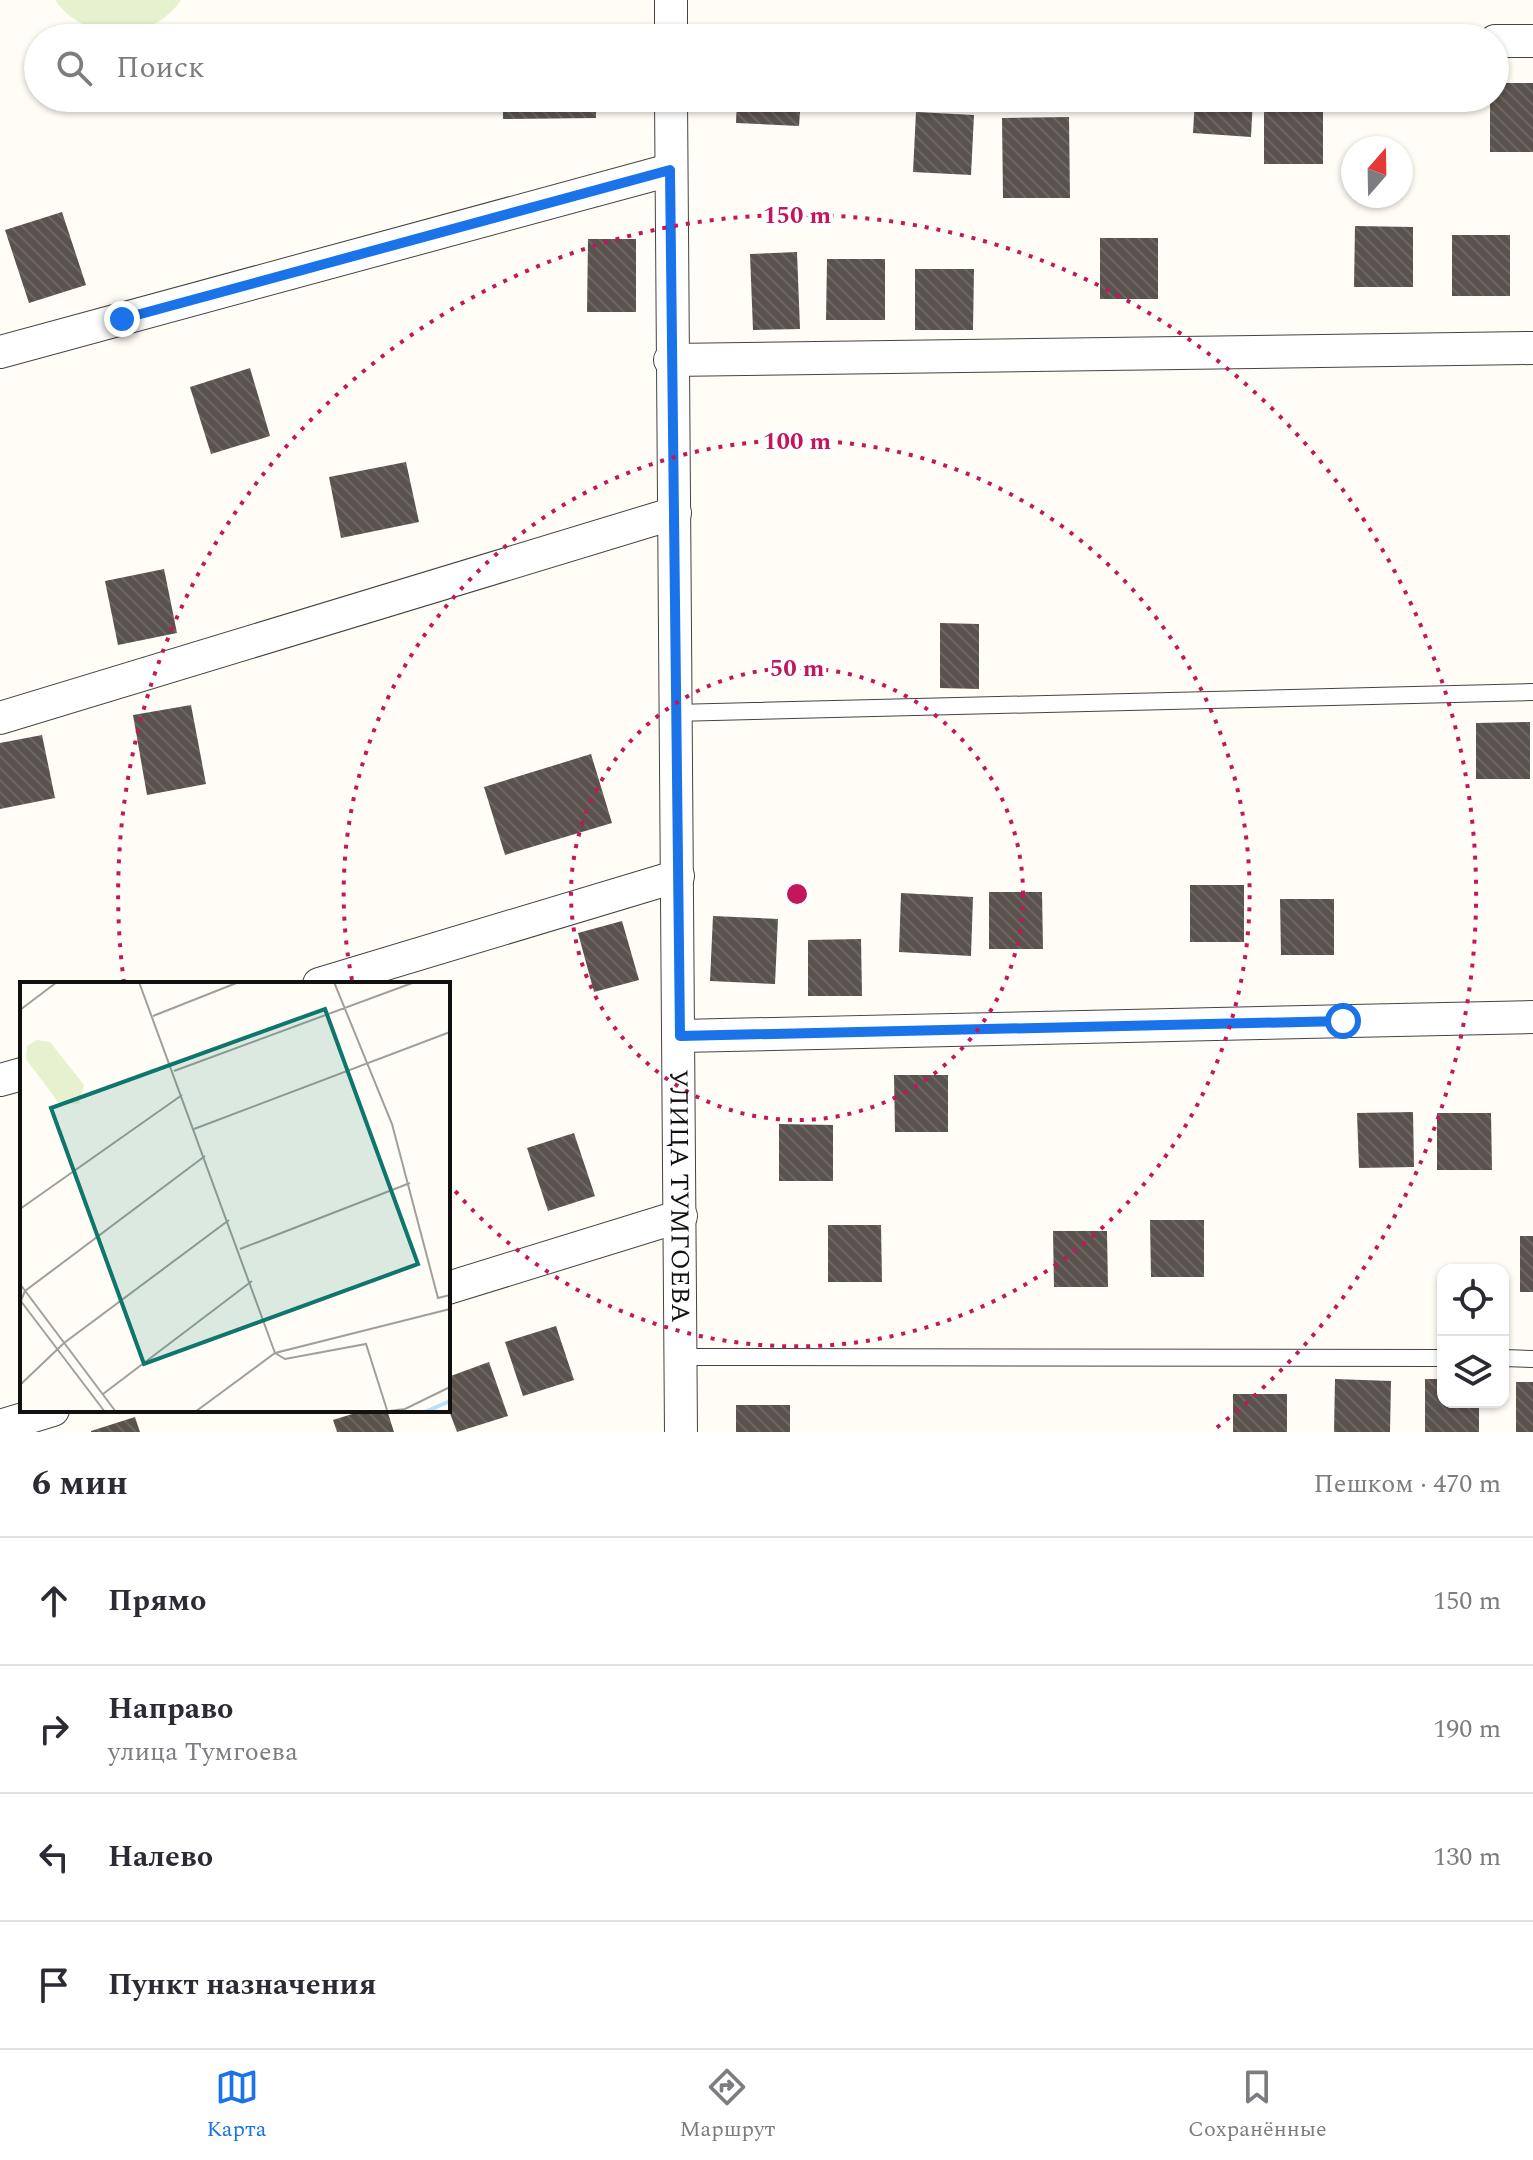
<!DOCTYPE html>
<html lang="ru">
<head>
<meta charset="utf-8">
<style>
  body { margin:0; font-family:Spectral,serif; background:#f7f7f7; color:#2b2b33 }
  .controls { position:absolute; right:24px; bottom:24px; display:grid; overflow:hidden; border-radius:16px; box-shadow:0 2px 6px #0004 }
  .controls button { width:72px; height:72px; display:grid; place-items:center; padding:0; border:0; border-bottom:2px solid #e1e1e2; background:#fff; color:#2b2b33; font:40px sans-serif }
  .compass { position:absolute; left:1341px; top:136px; width:72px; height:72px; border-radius:50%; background:#fff; box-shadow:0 2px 6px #0004; rotate:20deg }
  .stop { position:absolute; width:24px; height:24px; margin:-18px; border:6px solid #1a73e8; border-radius:50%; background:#fff }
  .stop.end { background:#1a73e8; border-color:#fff; box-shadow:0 2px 8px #0008 }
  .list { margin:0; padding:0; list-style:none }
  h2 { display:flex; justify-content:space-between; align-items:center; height:104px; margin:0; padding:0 32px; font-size:34px }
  h2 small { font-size:26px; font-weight:400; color:#7c7c81 }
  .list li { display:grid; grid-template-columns:52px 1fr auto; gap:24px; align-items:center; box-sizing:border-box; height:128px; padding:0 32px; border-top:2px solid #e1e1e2 }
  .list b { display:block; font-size:30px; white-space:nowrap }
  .list p { margin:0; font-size:26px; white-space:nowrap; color:#7c7c81 }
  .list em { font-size:26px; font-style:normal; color:#7c7c81 }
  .icon { flex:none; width:44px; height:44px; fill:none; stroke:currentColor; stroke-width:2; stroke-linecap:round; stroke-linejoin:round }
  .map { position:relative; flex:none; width:1533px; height:1432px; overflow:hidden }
  .search { position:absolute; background:#fff; box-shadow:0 2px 6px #0004; left:24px; right:24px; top:24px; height:88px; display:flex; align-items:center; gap:20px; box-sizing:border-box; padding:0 28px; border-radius:44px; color:#7c7c81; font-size:30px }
  .sheet { height:616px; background:#fff }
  nav { display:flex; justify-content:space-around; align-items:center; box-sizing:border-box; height:112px; border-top:2px solid #e1e1e2; background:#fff; font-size:22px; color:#7c7c81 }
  nav a { display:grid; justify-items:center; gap:4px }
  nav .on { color:#1a73e8 }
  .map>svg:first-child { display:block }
  .pitch { fill:#e6f2cf }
  .building { fill:url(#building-back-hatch) }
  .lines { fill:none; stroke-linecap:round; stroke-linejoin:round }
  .lane-casing { stroke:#444; stroke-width:18 }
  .street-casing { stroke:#444; stroke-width:34 }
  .lane { stroke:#fff; stroke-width:16 }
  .street { stroke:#fff; stroke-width:32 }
  .route { stroke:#1a73e8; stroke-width:10 }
  .ring { fill:none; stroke:#c2185b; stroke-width:4; stroke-dasharray:4 8 }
  .labels { text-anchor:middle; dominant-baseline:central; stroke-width:8; stroke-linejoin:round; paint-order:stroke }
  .street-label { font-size:26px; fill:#111; stroke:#fff }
  .inset-river { fill:none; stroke:#b9e0f7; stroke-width:4 }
  .inset-road { fill:none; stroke:#a09f9a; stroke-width:2 }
  .view { fill:#0f766e; fill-opacity:0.15; stroke:#0f766e; stroke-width:4 }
  .inset-edge { fill:none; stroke:#111; stroke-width:4 }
  .centre { fill:#c2185b; stroke:#fff; stroke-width:4 }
  .ring-label { font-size:24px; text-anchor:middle; font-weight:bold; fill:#c2185b; stroke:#fff; stroke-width:8; stroke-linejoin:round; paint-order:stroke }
</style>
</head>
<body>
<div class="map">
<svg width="1533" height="1432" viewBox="0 0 1533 1432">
  <defs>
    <pattern id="building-back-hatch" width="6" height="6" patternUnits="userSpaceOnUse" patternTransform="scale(2)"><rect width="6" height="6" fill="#5a524d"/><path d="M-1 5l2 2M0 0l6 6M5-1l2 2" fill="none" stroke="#6d6662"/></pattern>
  </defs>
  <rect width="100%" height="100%" fill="#fffdf5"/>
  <path class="pitch" d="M55 0H181C151 44 85 43 55 0Z"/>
  <path class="building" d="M1495 83H1533V152H1490V98H1495Z
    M503 98H596V118L503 119Z
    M737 98H801L799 126 736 123Z
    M1195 98H1253L1251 137 1193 133Z
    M1264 103H1323V164H1264Z
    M916 112 974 115 971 175 913 172Z
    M1069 117 1070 198H1003L1002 118Z
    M62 212 86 285 29 303 5 230Z
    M1355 226 1413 227V287H1354Z
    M1452 235H1510V296H1452Z
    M1100 238H1158V299H1100Z
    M588 239H636V312H587Z
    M797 252 800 329 753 330 750 254Z
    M827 259H885V320H826Z
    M915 269H974L973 330H915Z
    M250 368 270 436 211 454 190 387Z
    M406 462 419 522 341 538 329 477Z
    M164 569 177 633 118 645 105 581Z
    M940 623 979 624V689L940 688Z
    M191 705 206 784 147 795 133 715Z
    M1530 722V779H1476V723Z
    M42 735 55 798 0 809V743Z
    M591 754 612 823 505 855 484 787Z
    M1190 885H1244V942H1190Z
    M989 892H1042L1043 949H989Z
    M901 893 973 897 971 956 899 952Z
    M1280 899H1334V955H1281Z
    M713 916 778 919 775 984 710 981Z
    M622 921 639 980 594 992 578 933Z
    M861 939 862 996H808V940Z
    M894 1075H948V1132H895Z
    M1413 1112 1414 1167 1359 1168 1357 1113Z
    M1437 1113H1491L1492 1170H1437Z
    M779 1124 833 1125V1181H779Z
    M574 1133 595 1196 548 1211 527 1148Z
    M1150 1220H1204V1277H1151Z
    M828 1225H881L882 1282H828Z
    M1053 1231H1107L1108 1287H1054Z
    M1520 1236H1533V1292H1520Z
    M556 1326 574 1380 523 1396 505 1342Z
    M489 1362 508 1416 457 1432 448 1408V1377Z
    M1335 1379 1391 1381 1390 1432H1334Z
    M1425 1379H1443V1402H1479V1432H1425Z
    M1516 1382H1533V1432H1516Z
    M1233 1394H1287V1432H1233Z
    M736 1405H790V1432H736Z
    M365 1410H387L394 1432H337L333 1420Z
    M135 1417 140 1432H91V1431Z"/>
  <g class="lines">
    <g class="lane-casing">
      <path id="lane" d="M674 713 1533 692
        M681 1357 1443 1358
        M1503 1358 1533 1359"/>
    </g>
    <g class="street-casing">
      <g id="street">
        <path d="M671 0V38"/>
        <path d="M1495 41H1533"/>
        <path id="s1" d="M671 98 681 1432"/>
        <path d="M0 352 670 170"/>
        <path d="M670 360 1533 348"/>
        <path d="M0 718 675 513"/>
        <path d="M319 984 678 876"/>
        <path d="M680 1036 1533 1017"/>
        <path d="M0 1080 22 1074"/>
        <path d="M448 1288 681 1216"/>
        <path d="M0 1426 53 1410"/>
      </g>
    </g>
    <use href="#lane" class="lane"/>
    <use href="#street" class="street"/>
  </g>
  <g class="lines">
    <path class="route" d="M122 319 670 170 680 1036 1343 1021"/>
  </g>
  <g class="ring">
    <circle cx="797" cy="894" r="226"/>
    <path d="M352 980A453 453 0 1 1 450 1185"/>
    <path d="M124 983A679 679 0 1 1 1215 1429"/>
  </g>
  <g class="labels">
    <g class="street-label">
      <text stroke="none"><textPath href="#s1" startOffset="1098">УЛИЦА ТУМГОЕВА</textPath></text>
    </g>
  </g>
  <g transform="translate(20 982)">
    <rect width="430" height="430" fill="#fffdf5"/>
    <path d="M17 58 30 60 64 103 59 122 38 120 6 77 7 64Z" fill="#e6f2cf"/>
    <path class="inset-river" d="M405 430 430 419"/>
    <path class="inset-road" d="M119 0 255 371M314 0 372 142 418 316 430 313M0 28 37 0M133 34 219 0M154 89 395 0M174 147 430 50M0 227 162 113M220 267 390 201M0 302 96 430M0 318 85 430M0 321 5 309 185 174M255 371 265 377 346 362 367 428M0 403 44 361 209 238M83 412 232 299M175 430 255 371 430 327M361 430 385 427 430 405"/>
    <path class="view" d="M305 27 398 282 124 382 31 126Z"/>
    <rect width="430" height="430" class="inset-edge"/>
  </g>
  <circle cx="797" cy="894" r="12" class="centre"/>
  <g class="ring-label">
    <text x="797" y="223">150 m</text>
    <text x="797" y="449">100 m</text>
    <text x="797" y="676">50 m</text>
  </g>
</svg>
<div class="controls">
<button><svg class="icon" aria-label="locate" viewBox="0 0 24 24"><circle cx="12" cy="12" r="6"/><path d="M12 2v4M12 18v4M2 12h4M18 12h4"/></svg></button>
<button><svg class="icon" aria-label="layers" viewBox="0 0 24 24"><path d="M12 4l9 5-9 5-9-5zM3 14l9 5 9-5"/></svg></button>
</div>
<svg class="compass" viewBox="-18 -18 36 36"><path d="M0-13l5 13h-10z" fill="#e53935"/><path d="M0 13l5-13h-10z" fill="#7c7c81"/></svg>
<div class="stop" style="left:1343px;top:1021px"></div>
<div class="stop end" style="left:122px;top:319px"></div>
<div class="search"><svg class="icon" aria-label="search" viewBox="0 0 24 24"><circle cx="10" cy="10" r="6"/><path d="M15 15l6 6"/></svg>Поиск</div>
</div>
<section class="sheet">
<h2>6 мин<small>Пешком · 470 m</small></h2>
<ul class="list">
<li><svg class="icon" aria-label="ahead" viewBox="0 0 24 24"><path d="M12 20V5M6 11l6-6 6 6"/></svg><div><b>Прямо</b></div><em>150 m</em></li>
<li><svg class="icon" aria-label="right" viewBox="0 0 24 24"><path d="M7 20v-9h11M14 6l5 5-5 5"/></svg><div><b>Направо</b><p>улица Тумгоева</p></div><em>190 m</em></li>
<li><svg class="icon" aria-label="left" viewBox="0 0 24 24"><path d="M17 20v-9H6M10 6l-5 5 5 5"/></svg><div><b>Налево</b></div><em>130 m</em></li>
<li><svg class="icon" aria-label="arrive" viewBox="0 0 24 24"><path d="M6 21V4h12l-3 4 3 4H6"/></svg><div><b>Пункт назначения</b></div></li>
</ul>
</section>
<nav>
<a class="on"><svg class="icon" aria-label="map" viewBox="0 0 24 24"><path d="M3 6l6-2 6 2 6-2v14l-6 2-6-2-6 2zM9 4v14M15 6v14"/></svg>Карта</a>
<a><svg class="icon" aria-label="directions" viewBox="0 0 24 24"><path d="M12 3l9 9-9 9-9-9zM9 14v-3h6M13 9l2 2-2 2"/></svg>Маршрут</a>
<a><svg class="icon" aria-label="saved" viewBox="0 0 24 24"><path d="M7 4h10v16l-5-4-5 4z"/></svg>Сохранённые</a>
</nav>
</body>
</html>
